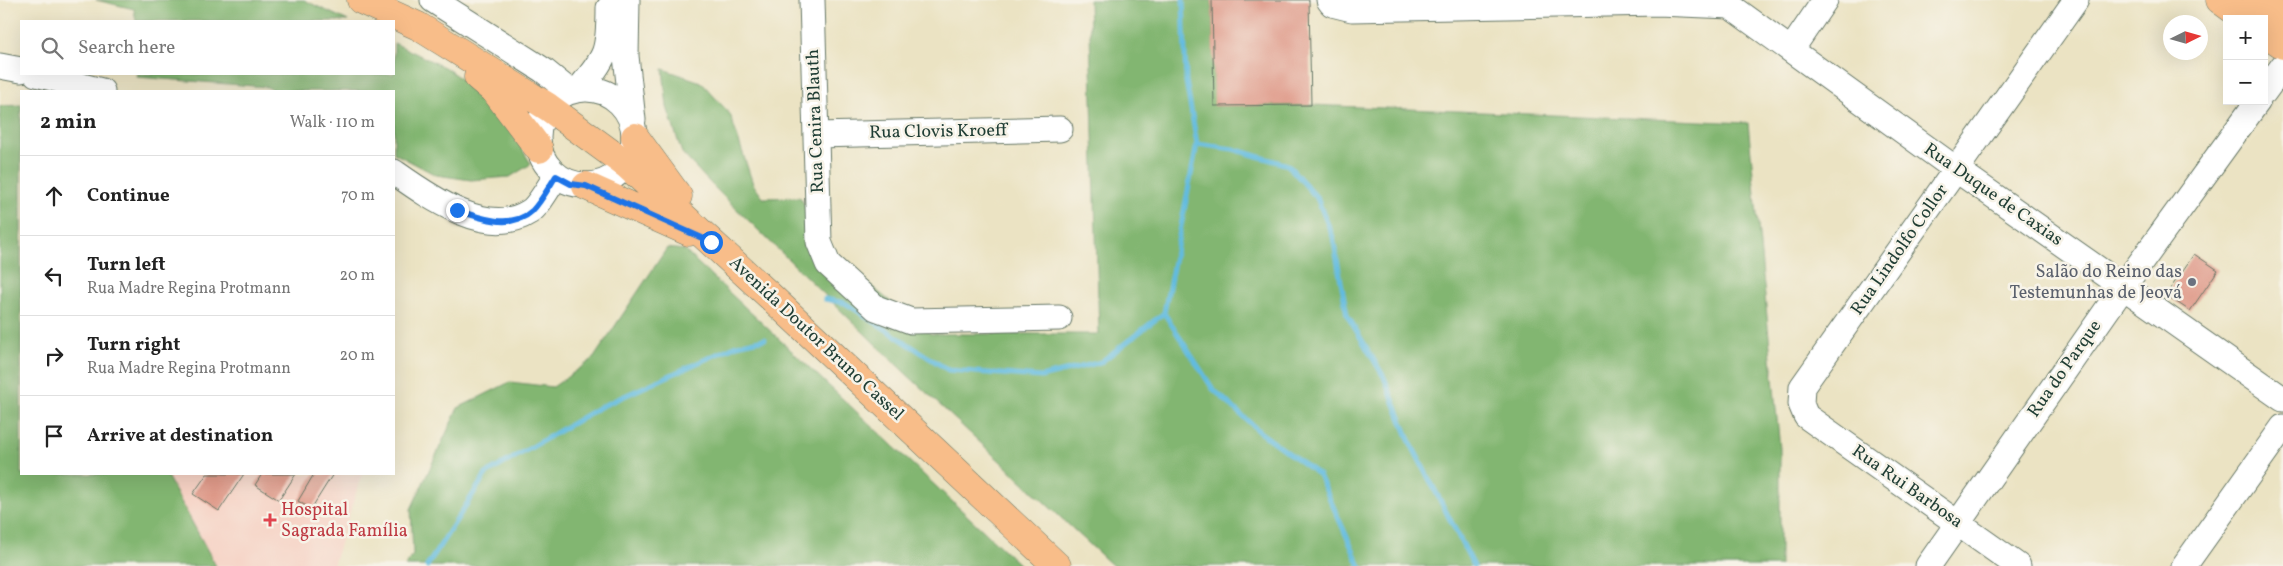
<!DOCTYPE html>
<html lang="en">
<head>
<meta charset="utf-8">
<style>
  body { margin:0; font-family:Vollkorn,serif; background:#f6f6f6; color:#222 }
  .controls { position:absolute; right:15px; top:15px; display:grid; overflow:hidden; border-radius:0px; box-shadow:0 5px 20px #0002 }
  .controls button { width:45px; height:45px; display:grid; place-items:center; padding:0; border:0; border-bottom:1px solid #e0e0e0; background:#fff; color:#222; font:25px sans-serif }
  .compass { position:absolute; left:2163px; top:15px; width:45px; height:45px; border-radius:50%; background:#fff; box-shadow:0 5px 20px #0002; rotate:85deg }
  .stop { position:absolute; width:15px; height:15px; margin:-11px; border:4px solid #1a73e8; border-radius:50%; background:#fff }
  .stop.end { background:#1a73e8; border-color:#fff; box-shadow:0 1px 5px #0008 }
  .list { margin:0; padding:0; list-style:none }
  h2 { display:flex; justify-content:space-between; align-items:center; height:65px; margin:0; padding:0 20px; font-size:21px }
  h2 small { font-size:16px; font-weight:400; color:#767676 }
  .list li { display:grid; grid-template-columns:32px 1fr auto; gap:15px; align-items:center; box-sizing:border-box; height:80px; padding:0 20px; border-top:1px solid #e0e0e0 }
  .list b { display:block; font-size:19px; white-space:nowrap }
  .list p { margin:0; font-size:16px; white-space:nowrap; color:#767676 }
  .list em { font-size:16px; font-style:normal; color:#767676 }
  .icon { flex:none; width:28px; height:28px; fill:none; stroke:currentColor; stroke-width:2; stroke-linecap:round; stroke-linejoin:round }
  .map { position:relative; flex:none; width:2283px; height:566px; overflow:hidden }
  .search { position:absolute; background:#fff; box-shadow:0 5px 20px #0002; left:20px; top:20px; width:375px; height:55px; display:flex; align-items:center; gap:12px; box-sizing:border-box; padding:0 18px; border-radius:0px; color:#767676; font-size:19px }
  .panel { position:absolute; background:#fff; box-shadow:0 5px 20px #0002; left:20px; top:90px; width:375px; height:385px; border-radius:0px }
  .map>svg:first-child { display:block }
  .built { fill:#f6d2c4 }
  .forest { fill:#82b671; stroke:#507a52 }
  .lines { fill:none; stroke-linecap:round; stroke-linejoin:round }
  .stream { stroke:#62bbdf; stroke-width:5 }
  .building { fill:#df9988 }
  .minor-casing { stroke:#676; stroke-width:27 }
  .major-casing { stroke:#676; stroke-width:29 }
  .minor { stroke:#fff; stroke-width:25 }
  .major { stroke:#f8bd89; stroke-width:28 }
  .route { stroke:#1a73e8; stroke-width:6 }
  .worship-dot { fill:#6b7280; stroke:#f7f3e8; stroke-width:2 }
  .health-dot { fill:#e0444e; stroke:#f7f3e8; stroke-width:2 }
  .labels { text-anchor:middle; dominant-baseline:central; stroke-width:5; stroke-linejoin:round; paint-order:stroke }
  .street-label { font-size:18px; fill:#1f3d34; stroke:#f7f3e8 }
  .worship-label { font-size:18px; fill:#5b616d; stroke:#f7f3e8; text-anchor:end }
  .health-label { font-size:18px; fill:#be3a42; stroke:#f7f3e8; text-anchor:start }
</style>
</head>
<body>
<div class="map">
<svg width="2283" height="566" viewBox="0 0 2283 566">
  <rect width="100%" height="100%" fill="#f7f3e8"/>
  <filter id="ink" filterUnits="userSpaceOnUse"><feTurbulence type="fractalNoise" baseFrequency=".02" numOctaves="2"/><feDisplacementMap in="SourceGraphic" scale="10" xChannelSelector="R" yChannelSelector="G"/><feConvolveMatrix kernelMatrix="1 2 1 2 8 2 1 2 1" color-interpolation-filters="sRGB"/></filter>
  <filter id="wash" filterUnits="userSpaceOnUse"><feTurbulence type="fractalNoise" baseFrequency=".0096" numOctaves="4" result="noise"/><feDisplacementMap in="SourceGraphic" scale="20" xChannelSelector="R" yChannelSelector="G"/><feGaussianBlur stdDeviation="1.12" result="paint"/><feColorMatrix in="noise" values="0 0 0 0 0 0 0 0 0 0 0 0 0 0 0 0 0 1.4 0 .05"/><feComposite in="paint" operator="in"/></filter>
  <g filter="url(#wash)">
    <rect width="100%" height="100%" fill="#ebe3c3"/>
    <path class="built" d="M166 474H362L333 566H216Z"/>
    <path class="forest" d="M96 0H304L348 21H136L134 9Z
      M1089 0H1212L1215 106 1311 105 1748 123 1780 449V566H1113L901 369 713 186 682 153 667 107 663 69 701 82 730 114 753 184 763 198 800 197 836 258 931 334H1099Z
      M394 43 446 68 495 104 531 164 510 177 471 180 436 175 394 153V91H276L267 87 137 77V74H394Z
      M21 105V474H166L216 566H0V106Z
      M667 248 684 250 1021 566H405L413 555 411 509 458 408 510 382 553 387 593 359Z"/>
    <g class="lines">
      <path class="stream" d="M1197 144 1233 149 1288 165 1317 198 1333 237 1347 315 1384 377 1410 442 1474 566
        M825 299 845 303 948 370 1041 377 1101 362 1164 313 1197 144 1186 81 1183 0
        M1164 313 1213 389 1261 433 1319 475 1360 566
        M427 566 486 474 600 407 737 345 765 339"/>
    </g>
    <g id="blocks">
      <path class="building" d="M1212 0H1309L1311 105 1214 106Z
        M2194 254 2218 270 2190 311 2166 295Z
        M207 474H244L219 511 193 494Z
        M262 474H296L279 500 255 485Z
        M314 474H333L311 509 298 501Z"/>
    </g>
  </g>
  <g filter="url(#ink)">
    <use href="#blocks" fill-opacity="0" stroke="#676" stroke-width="1"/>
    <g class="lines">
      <g class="minor-casing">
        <path id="minor" d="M433 0 543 70 569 91
          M627 0 626 56 633 120
          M812 0 819 242 828 264 876 308 911 321 1059 318
          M1329 0 1332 4 1352 9 1658 3 1730 6 1957 170 2283 399
          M1791 50 1825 0
          M0 66 21 70
          M36 74 102 91
          M538 137a48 48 0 1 1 96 0a48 48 0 1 1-96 0Z
          M579 89C607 56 609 51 609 8
          M2264 92 2283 66
          M817 135 1060 129
          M394 172C428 196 487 239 529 212 538 207 550 185 556 176
          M1928 566 2123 287 2258 101
          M2018 566 1806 416 1801 404 1802 387 2076 0
          M2184 566 2283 427"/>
      </g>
      <g class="major-casing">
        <path id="major" d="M361 0 418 26 548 107 627 165 771 297 1057 566
          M2220 0 2246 19
          M2257 0 2283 19
          M2264 32 2283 45
          M478 77 496 92 539 149
          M635 137 678 196
          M586 186 689 232"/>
      </g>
      <use href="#minor" class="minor"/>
      <use href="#major" class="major"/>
    </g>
  </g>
  <g class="lines" filter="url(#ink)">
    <path class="route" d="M457 210C479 218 512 230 532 211 541 202 549 187 556 176L571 184 586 186 711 242"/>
  </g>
  <circle class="worship-dot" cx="2192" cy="282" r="5"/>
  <path class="health-dot" d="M267.5 512.5h5v5h5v5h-5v5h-5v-5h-5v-5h5z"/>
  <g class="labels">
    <g class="street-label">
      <text transform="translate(816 121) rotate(-92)">Rua Cenira Blauth</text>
      <text transform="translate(938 132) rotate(-1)">Rua Clovis Kroeff</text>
      <text transform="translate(1993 195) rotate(35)">Rua Duque de Caxias</text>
      <text transform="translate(1900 250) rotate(-55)">Rua Lindolfo Collor</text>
      <text transform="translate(816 339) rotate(43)">Avenida Doutor Bruno Cassel</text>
      <text transform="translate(2065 369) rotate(-55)">Rua do Parque</text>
      <text transform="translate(1907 487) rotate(35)">Rua Rui Barbosa</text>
    </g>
    <g class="worship-label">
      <text x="2182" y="272">Salão do Reino das<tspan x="2182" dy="21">Testemunhas de Jeová</tspan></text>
    </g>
    <g class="health-label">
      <text x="281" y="510">Hospital<tspan x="281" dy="21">Sagrada Família</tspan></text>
    </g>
  </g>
</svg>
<div class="controls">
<button>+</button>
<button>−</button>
</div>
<svg class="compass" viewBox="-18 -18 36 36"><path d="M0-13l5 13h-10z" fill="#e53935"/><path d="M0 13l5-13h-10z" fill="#767676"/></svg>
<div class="stop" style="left:711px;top:242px"></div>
<div class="stop end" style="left:457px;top:210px"></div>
<div class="search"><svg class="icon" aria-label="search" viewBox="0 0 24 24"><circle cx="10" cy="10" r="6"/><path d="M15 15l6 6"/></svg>Search here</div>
<section class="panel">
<h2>2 min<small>Walk · 110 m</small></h2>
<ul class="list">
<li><svg class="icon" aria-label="ahead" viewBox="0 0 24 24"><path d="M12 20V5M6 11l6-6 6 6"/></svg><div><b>Continue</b></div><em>70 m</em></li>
<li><svg class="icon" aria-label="left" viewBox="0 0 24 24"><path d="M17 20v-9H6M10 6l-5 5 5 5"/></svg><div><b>Turn left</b><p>Rua Madre Regina Protmann</p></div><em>20 m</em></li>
<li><svg class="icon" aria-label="right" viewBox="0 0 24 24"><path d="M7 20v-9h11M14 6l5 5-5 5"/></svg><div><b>Turn right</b><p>Rua Madre Regina Protmann</p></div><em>20 m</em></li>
<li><svg class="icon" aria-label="arrive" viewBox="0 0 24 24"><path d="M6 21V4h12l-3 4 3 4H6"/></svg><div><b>Arrive at destination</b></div></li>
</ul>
</section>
</div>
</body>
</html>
